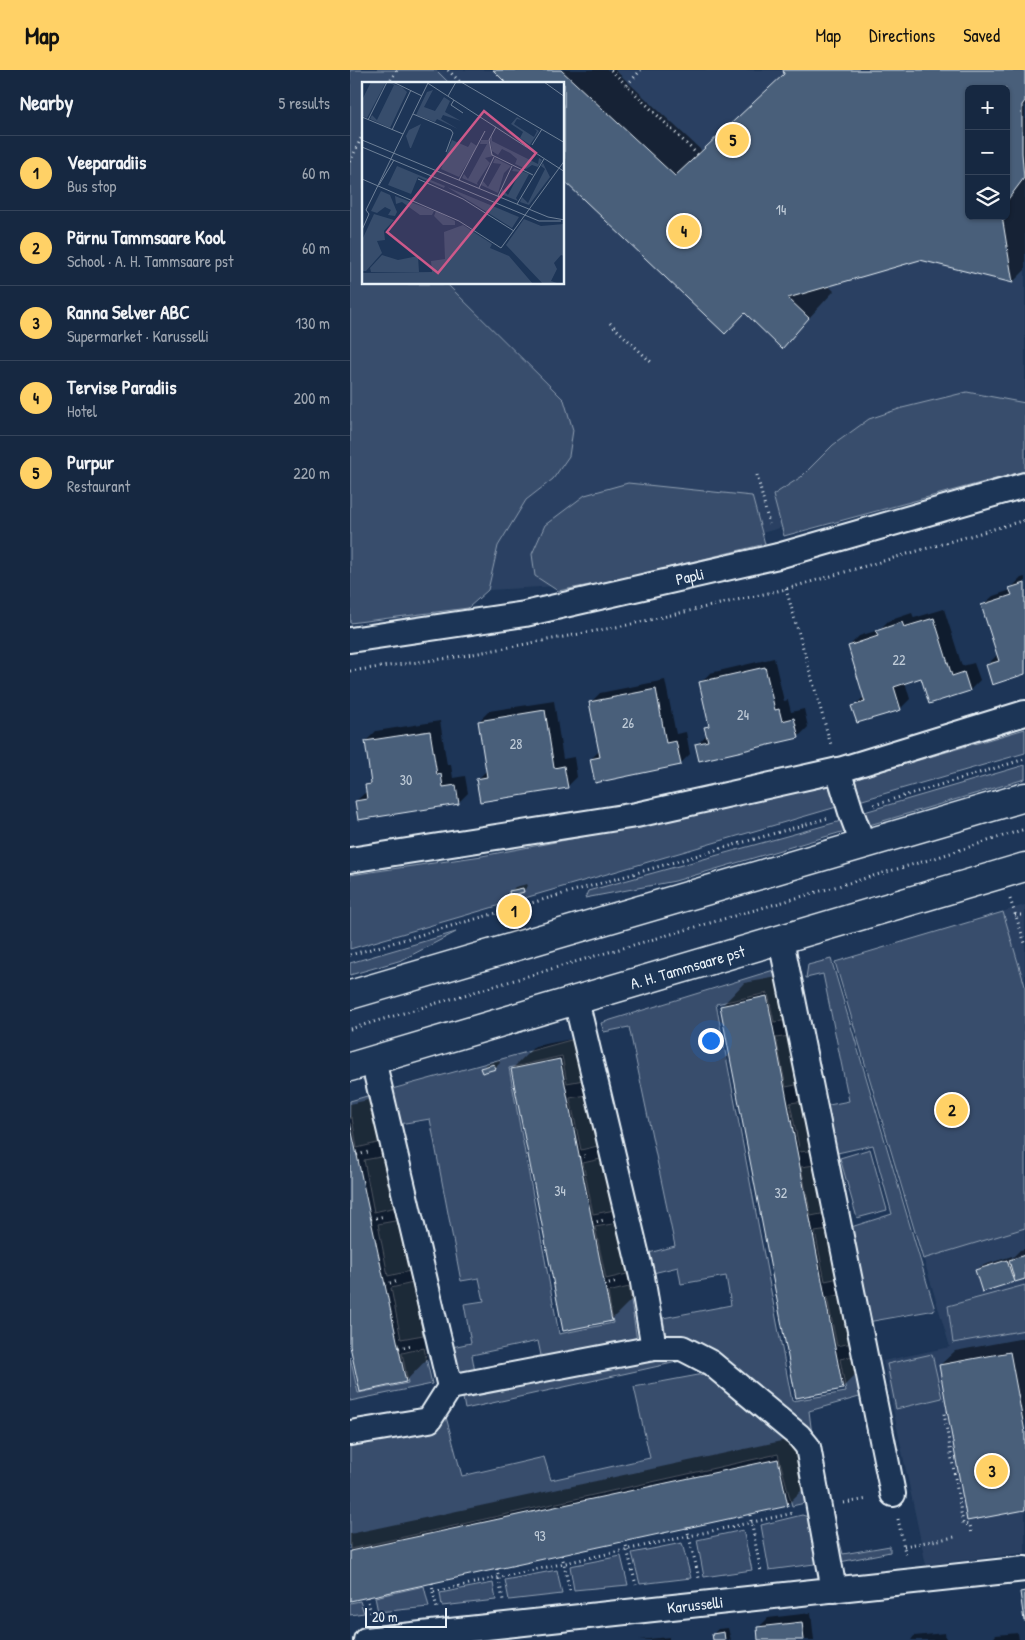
<!DOCTYPE html>
<html lang="en">
<head>
<meta charset="utf-8">
<style>
  body { margin:0; font-family:"Patrick Hand",sans-serif; background:#23344c; color:#f1f3f6 }
  .controls { position:absolute; right:15px; top:15px; display:grid; overflow:hidden; border-radius:8px; box-shadow:0 1px 4px #0004 }
  .controls button { width:45px; height:45px; display:grid; place-items:center; padding:0; border:0; border-bottom:1px solid #35445a; background:#162841; color:#f1f3f6; font:25px sans-serif }
  .scale { position:absolute; left:15px; bottom:12px; width:82px; box-sizing:border-box; padding-left:5px; border:2px solid #e8f1f8; border-top:0; font-size:14px; line-height:18px; white-space:nowrap; color:#e8f1f8; -webkit-text-stroke:4px #1d3557; paint-order:stroke }
  .you { position:absolute; left:360px; top:970px; width:18px; height:18px; margin:-12px; border:4px solid #fff; border-radius:50%; background:#1a73e8; box-shadow:0 0 0 8px #1a73e833 }
  .badge { display:grid; place-items:center; width:32px; height:32px; border-radius:50%; background:#ffd166; color:#111; font-size:16px; font-weight:700 }
  .pin { position:absolute; translate:-50% -50%; border:2px solid #fff; box-shadow:0 1px 5px #0006 }
  .list { margin:0; padding:0; list-style:none }
  h2 { display:flex; justify-content:space-between; align-items:center; height:65px; margin:0; padding:0 20px; font-size:21px }
  h2 small { font-size:16px; font-weight:400; color:#9ea6b1 }
  .list li { display:grid; grid-template-columns:32px 1fr auto; gap:15px; align-items:center; box-sizing:border-box; height:75px; padding:0 20px; border-top:1px solid #35445a }
  .list b { display:block; font-size:19px; white-space:nowrap }
  .list p { margin:0; font-size:16px; white-space:nowrap; color:#9ea6b1 }
  .list em { font-size:16px; font-style:normal; color:#9ea6b1 }
  .icon { flex:none; width:28px; height:28px; fill:none; stroke:currentColor; stroke-width:2; stroke-linecap:round; stroke-linejoin:round }
  .map { position:relative; flex:none; width:675px; height:1570px; overflow:hidden }
  header { display:flex; align-items:center; gap:30px; box-sizing:border-box; height:70px; padding:0 25px; background:#ffd166; color:#111 }
  header strong { font-size:24px }
  nav { display:flex; gap:28px; margin-inline-start:auto; font-size:18px }
  main { display:flex }
  aside { flex:1; background:#162841 }
  .map>svg:first-child { display:block }
  .built { fill:#2a4162; fill-rule:evenodd }
  .green { fill:#374d6c; stroke:#909fb2 }
  .shadow { fill:#0007; fill-rule:evenodd }
  .building { fill:#495e7a; stroke:#e8f1f8 }
  .lines { fill:none; stroke-linecap:round; stroke-linejoin:round }
  .street-casing { stroke:#e8f1f8; stroke-width:28 }
  .secondary-casing { stroke:#e8f1f8; stroke-width:31 }
  .path { stroke:#e8f1f8; stroke-width:3; stroke-dasharray:1 4; stroke-linecap:butt }
  .street { stroke:#1d3557; stroke-width:24 }
  .secondary { stroke:#1d3557; stroke-width:28 }
  .labels { text-anchor:middle; dominant-baseline:central; stroke-width:4; stroke-linejoin:round; paint-order:stroke }
  .number-label { font-size:14px; fill:#c0ccd8 }
  .street-label { font-size:16px; fill:#e8f1f8; stroke:#1d3557 }
  .inset-road { fill:none; stroke:#6e8097; stroke-width:1 }
  .view { fill:#cd598a; fill-opacity:0.15; stroke:#cd598a; stroke-width:2.5 }
  .inset-edge { fill:none; stroke:#e8f1f8; stroke-width:2.5 }
</style>
</head>
<body>
<header>
<strong>Map</strong>
<nav><a>Map</a><a>Directions</a><a>Saved</a></nav>
</header>
<main>
<aside>
<h2>Nearby<small>5 results</small></h2>
<ul class="list">
<li><span class="badge">1</span><div><b>Veeparadiis</b><p>Bus stop</p></div><em>60 m</em></li>
<li><span class="badge">2</span><div><b>Pärnu Tammsaare Kool</b><p>School · A. H. Tammsaare pst</p></div><em>60 m</em></li>
<li><span class="badge">3</span><div><b>Ranna Selver ABC</b><p>Supermarket · Karusselli</p></div><em>130 m</em></li>
<li><span class="badge">4</span><div><b>Tervise Paradiis</b><p>Hotel</p></div><em>200 m</em></li>
<li><span class="badge">5</span><div><b>Purpur</b><p>Restaurant</p></div><em>220 m</em></li>
</ul>
</aside>
<div class="map">
<svg width="675" height="1570" viewBox="0 0 675 1570">
  <rect width="100%" height="100%" fill="#1d3557"/>
  <filter id="ink" filterUnits="userSpaceOnUse"><feTurbulence type="fractalNoise" baseFrequency=".02" numOctaves="2"/><feDisplacementMap in="SourceGraphic" scale="10" xChannelSelector="R" yChannelSelector="G"/><feConvolveMatrix kernelMatrix="1 2 1 2 8 2 1 2 1" color-interpolation-filters="sRGB"/></filter>
  <g filter="url(#ink)">
    <path class="built" d="M86 0H675V391L360 477 207 516 138 520 148 476 176 430 203 409 214 330 97 214H214V14H100ZM619 19H656V146H619Z
      M675 835V1266L672 1267 675 1282V1483L576 1495 533 1291 600 1277 485 892Z"/>
    <path class="green" d="M0 0H86L100 14H14V214H97L214 330 223 360 219 386 203 409 176 430 148 476 138 520 118 538 0 553Z
      M617 322 675 333V401L434 466 423 425 451 407 483 375 519 349 552 338Z
      M278 413 402 426 415 474 271 509 208 521 185 506 182 484 195 455 235 425Z
      M675 659V683L509 731 501 710Z
      M675 695V709L516 756 511 743Z
      M481 712 490 736 0 879V805L132 786 279 758Z
      M491 751 495 761 325 811 235 828 238 821Z
      M653 842 675 916V1158L573 1189 485 892Z
      M106 862 52 890 0 905V893Z
      M481 889 585 1240 512 1253 498 1158 542 1144 523 1075 483 1084 474 1036 499 1031 473 904 456 908 458 895Z
      M427 899 439 950 424 952 418 923 366 934 442 1331 496 1322 490 1289 503 1286 513 1326 459 1341 462 1365 411 1323 379 1292 365 1291 317 1273 313 1248 381 1235 376 1206 331 1214 328 1197 303 1203 299 1183 325 1176 279 957 254 962 251 953Z
      M440 966 450 1014 436 1017 426 968Z
      M228 968 239 1009 217 1013 212 986 159 998 209 1264 263 1253 258 1222 279 1217 287 1271 193 1295 188 1271 122 1285 126 1308 112 1312 97 1278 121 1273 114 1234 134 1231 129 1208 111 1211 80 1049 49 1054 42 1019Z
      M242 1024 252 1075 231 1080 220 1028Z
      M17 1026 27 1039 35 1071 7 1078 2 1048H0V1031Z
      M454 1031 465 1080 450 1082 440 1033Z
      M520 1079 537 1140 507 1148 490 1088Z
      M36 1086 46 1137 24 1142 14 1090Z
      M255 1088 265 1140 243 1144 233 1093Z
      M465 1095 476 1143 461 1146 451 1097Z
      M50 1150 60 1201 38 1206 28 1154Z
      M268 1153 277 1204 256 1209 245 1157Z
      M479 1160 489 1208 475 1211 465 1162Z
      M63 1213 73 1265 51 1269 41 1218Z
      M675 1215V1260L603 1273 598 1236Z
      M491 1225 502 1273 487 1276 477 1227Z
      M74 1278 82 1314 0 1331V1287L8 1323 58 1313 52 1283Z
      M582 1284 592 1328 546 1339 537 1294Z
      M286 1287 336 1290 115 1339 113 1328Z
      M359 1303 451 1380 459 1432 442 1436 428 1384 0 1479V1375L79 1357 96 1347 112 1406 194 1387 201 1410 300 1388 284 1317Z
      M482 1444 493 1484 540 1476V1482L485 1493Z
      M452 1445 465 1449 472 1493 419 1500 411 1455Z
      M393 1460 402 1500 354 1507 347 1470Z
      M332 1473 341 1508 290 1514 282 1483Z
      M271 1486 278 1515 224 1520 220 1496Z
      M207 1500 212 1524 159 1530 155 1510Z
      M143 1513 146 1530 92 1536 90 1523Z
      M74 1516 79 1537 28 1542 25 1527Z
      M10 1531 14 1543 0 1545V1533Z"/>
    <path class="shadow" d="M144 0H265L352 81 435 3 434 0H675V200L663 212 570 189 478 215 484 221 432 277 395 242 330 218 214 110V14ZM619 19H656V146H619Z
      M675 507V603L637 595 647 585 633 535 643 526 661 520V518L671 508Z
      M594 539 612 596 624 593 630 610 620 620 580 633 571 607 555 612 560 629 550 639 503 637 515 626 499 576 509 566 529 560 538 551 562 543 564 548Z
      M424 588 434 631 438 630 441 642 454 639 458 657 448 667 347 675 357 664 356 658 359 654 350 613 360 603Z
      M315 610 326 664 336 662 340 684 330 694 241 689 250 680 240 633 250 623Z
      M204 631 213 689 224 687 227 707 217 717 128 709 137 700 129 651 139 641Z
      M90 651 97 695H101L103 708 115 706 118 723 108 733 6 731 17 721V716L22 710 16 671 26 661Z
      M177 814 178 816 173 821 160 822 165 817Z
      M439 905 515 1295 492 1318 372 936 394 913Z
      M232 967 284 1227 261 1250 162 999 185 976Z
      M149 990 150 993 145 998H132L137 994Z
      M22 1029 78 1288 56 1311 0 1270V1034Z
      M675 1179V1208H666L663 1211 627 1201 631 1196 662 1186V1188L670 1180Z
      M674 1268 675 1272V1439L590 1295 605 1281Z
      M450 1367 460 1412 437 1435 0 1529V1464Z
      M461 1543 464 1570H409L408 1558 418 1548Z
      M378 1558 381 1570H364L363 1564 368 1559Z
      M595 1563 596 1570H561L564 1566Z
      M668 1563 669 1570H642L646 1565Z
      M319 1567V1570H289Z"/>
    <path class="building" d="M143 0H211L325 106 434 4 433 0H675V31L672 35V83L674 108 656 132V19H619V146H652L663 213 570 190 438 228 459 248 432 279 395 243 375 264 214 111V14H157Z
      M675 513V604L642 615 636 595 649 591 631 535 662 525 659 518Z
      M584 548 602 606 614 602 620 621 579 634 571 608 544 617 551 640 507 653 501 636 515 632 498 576 528 566 526 561 552 552 554 557Z
      M415 597 425 640 429 639 432 651 444 648 449 668 349 691 345 674 358 671 354 657 359 656 349 612Z
      M306 619 316 673 326 671 331 695 245 713 240 689 250 687 239 632Z
      M195 640 204 698 214 696 218 718 130 732 126 709 137 707 128 651Z
      M80 661 87 705 91 704 93 717 106 715 109 734 8 750 5 731 17 729 15 715 21 714 15 671Z
      M173 818 174 822 160 826 159 821Z
      M417 926 493 1319 446 1328 370 936Z
      M210 989 262 1251 213 1261 161 999Z
      M144 994 146 999 132 1003 130 998Z
      M0 1053 56 1312 10 1322 0 1276Z
      M675 1185V1209L665 1212 659 1190Z
      M657 1190 664 1212 632 1222 625 1200Z
      M660 1282 675 1362V1440L617 1451 589 1295Z
      M428 1389 438 1436 0 1531V1481Z
      M675 1521V1551H674L670 1522Z
      M452 1552 454 1570H408L407 1557Z
      M374 1562 375 1570H363L362 1564Z"/>
    <g class="lines">
      <g class="street-casing">
        <g id="street">
          <path id="s1" d="M0 570 175 544 428 486 675 415"/>
          <path d="M488 700 501 742 513 774"/>
          <path d="M0 790 286 745 493 699 675 643"/>
          <path d="M431 870 543 1424"/>
          <path d="M226 930 292 1207 304 1278"/>
          <path d="M23 990 100 1317"/>
          <path d="M0 1363 79 1350 100 1317 304 1278H332L361 1293 449 1366 458 1377 484 1520"/>
          <path id="s2" d="M16 1570 675 1499"/>
        </g>
      </g>
      <g class="secondary-casing">
        <g id="secondary">
          <path d="M0 925 675 727"/>
          <path id="s3" d="M0 997 675 797"/>
        </g>
      </g>
      <path class="path" d="M98 0 112 14
        M261 0 348 85
        M38 14 47 0
        M277 15 291 0
        M0 92 14 62
        M260 253 302 293
        M407 405 419 454
        M436 519 481 675
        M0 601 107 587 277 555 436 519 675 450
        M524 735 675 689
        M660 829 675 873
        M665 845H675
        M0 885 478 748
        M0 959 245 886 582 789 675 759
        M7 1085 18 1082
        M229 1087 238 1085
        M21 1149 35 1146
        M242 1153 254 1150
        M35 1214 49 1211
        M254 1215 268 1212
        M49 1278 63 1275
        M598 1342 594 1343 613 1454 620 1455 622 1464
        M494 1433 518 1429
        M400 1445 411 1503
        M548 1449 556 1487
        M337 1458 349 1508
        M275 1471 286 1515
        M554 1476 605 1467
        M212 1485 220 1522
        M147 1499 153 1530
        M82 1513 83 1522 444 1443
        M83 1522 87 1538
        M17 1527 21 1543"/>
      <use href="#street" class="street"/>
      <use href="#secondary" class="secondary"/>
    </g>
  </g>
  <g class="labels">
    <g class="number-label">
      <text x="431" y="139">14</text>
      <text x="549" y="589">22</text>
      <text x="393" y="644">24</text>
      <text x="278" y="652">26</text>
      <text x="166" y="673">28</text>
      <text x="56" y="709">30</text>
      <text x="210" y="1120">34</text>
      <text x="431" y="1122">32</text>
      <text x="190" y="1465">93</text>
    </g>
    <g class="street-label">
      <text stroke="none"><textPath href="#s1" startOffset="346">Papli</textPath></text>
      <text stroke="none"><textPath href="#s3" startOffset="352">A. H. Tammsaare pst</textPath></text>
      <text stroke="none"><textPath href="#s2" startOffset="331">Karusselli</textPath></text>
    </g>
  </g>
  <g transform="translate(12 12)">
    <rect width="202" height="202" fill="#1d3557"/>
    <path d="M9 0H24L5 36 0 34V18ZM26 0 40 5 45 10 28 46 8 37 10 33 15 38 32 3ZM71 8 62 25 73 29 82 15 88 19 83 30 99 39 81 33 79 37 96 47 75 37 73 40 54 33 65 10ZM155 35 160 38 155 37 152 42 172 55 175 49 172 46 177 49 168 63 158 56 161 50 149 42ZM59 42 49 66H48L44 54 47 48ZM130 53V59L176 82 177 76 180 78 176 85 170 83 164 87 153 82 155 77 148 71 140 67 136 73 130 69 128 58ZM90 58 106 65 109 60 115 64 97 95 79 87ZM119 58H126L131 74 123 76 128 81 115 101 116 103 100 96 102 92 106 97 125 62H118ZM133 76 149 84 142 91 136 111 119 103 121 99 126 105 139 82 131 81ZM181 81 188 95 167 123 158 120 160 115 166 121 183 87 179 84ZM35 84 83 104 82 106 56 95 49 112 26 103ZM152 86 167 92 154 116 156 119 139 112 140 107 146 113 158 90 150 89ZM85 105 157 135 150 146ZM19 109 28 113 35 130 33 134 26 133 29 128 23 125 15 131 9 129ZM33 114 72 129 70 133H58L40 120 34 122ZM74 129 93 139V143H81L72 134ZM12 132 32 138 22 149 23 158 15 159 20 171 4 189H0V158ZM162 137 179 144 202 142V174L199 173 192 181 195 187 189 199 198 202H181L144 163ZM101 143 130 162 128 166 147 174 171 202H0V191L70 190 69 179 83 177 82 150ZM20 173 36 178 56 174 57 190H9L8 186Z" fill="#374d6c"/>
    <path class="inset-road" d="M31 0 60 14M64 0 203 90M99 0 203 61M182 0 203 15M86 14 94 0M92 18 89 23 101 31M51 32 89 48 91 51 84 70M0 35 41 52M6 38 25 0M134 45 127 58 130 73 171 93M30 48 49 8M0 58 186 135 203 138M170 63 180 47M0 65 177 139H199M0 97 97 139 139 166 203 78M56 97 101 117 152 149M97 98 123 49M17 103 32 78M117 106 132 75M136 114 150 84M155 122 182 77M0 148 7 132 4 128 66 1"/>
    <path class="view" d="M122 29 174 71 76 191 25 150Z"/>
    <rect width="202" height="202" class="inset-edge"/>
  </g>
</svg>
<div class="controls">
<button>+</button>
<button>−</button>
<button><svg class="icon" aria-label="layers" viewBox="0 0 24 24"><path d="M12 4l9 5-9 5-9-5zM3 14l9 5 9-5"/></svg></button>
</div>
<div class="scale">20 m</div>
<div class="you"></div>
<div class="pin badge" style="left:164px;top:841px">1</div>
<div class="pin badge" style="left:602px;top:1040px">2</div>
<div class="pin badge" style="left:642px;top:1401px">3</div>
<div class="pin badge" style="left:334px;top:161px">4</div>
<div class="pin badge" style="left:383px;top:70px">5</div>
</div>
</main>
</body>
</html>
